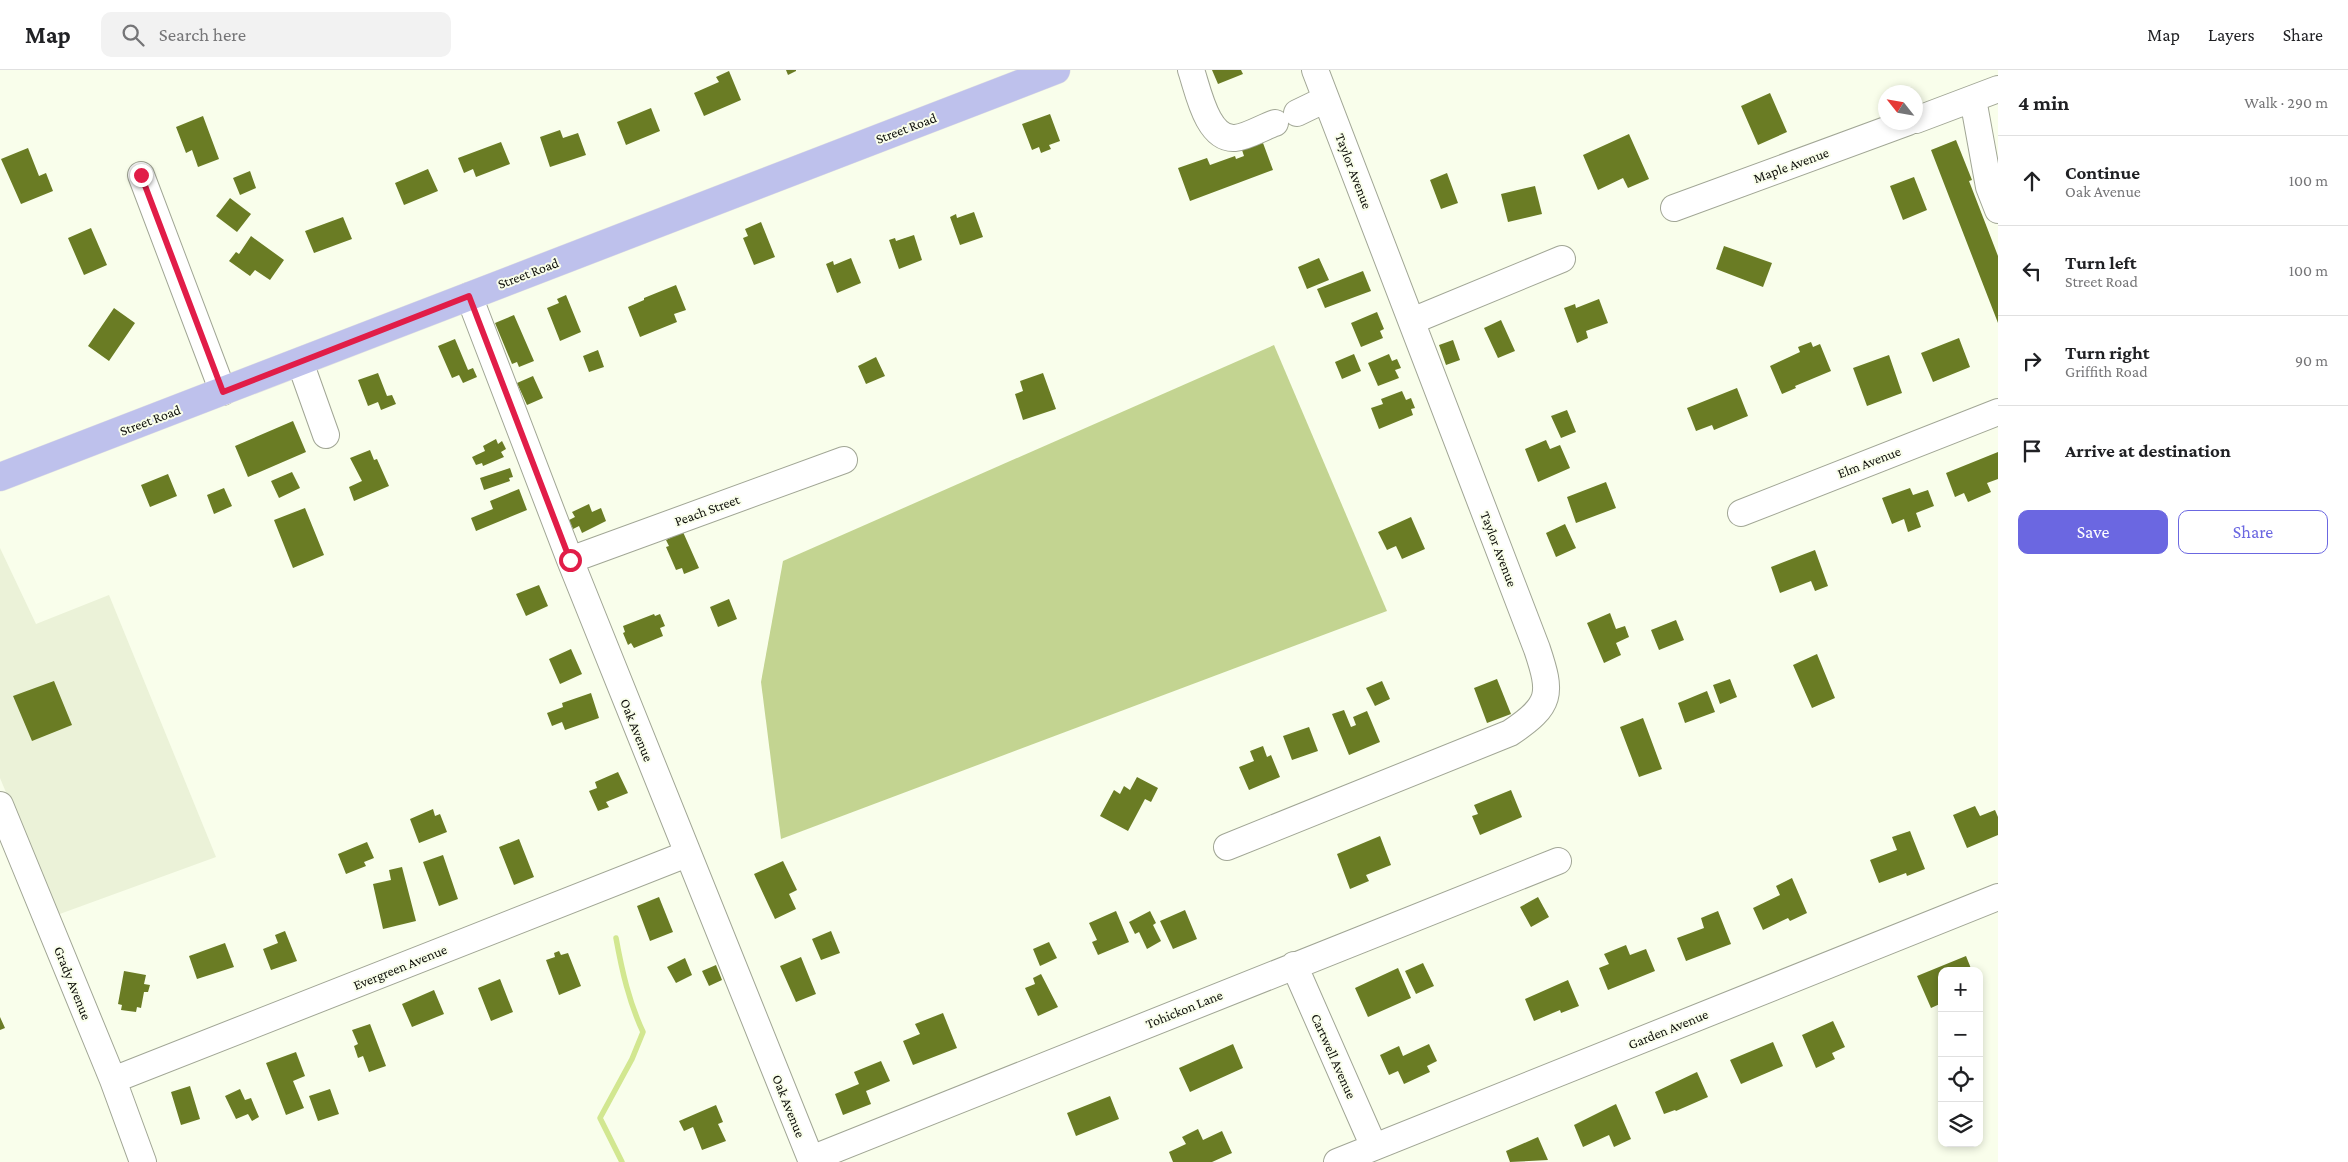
<!DOCTYPE html>
<html lang="en">
<head>
<meta charset="utf-8">
<style>
  body { margin:0; font-family:"Crimson Pro",serif; background:#f2f2f2; color:#202124 }
  .controls { position:absolute; right:15px; bottom:15px; display:grid; overflow:hidden; border-radius:10px; box-shadow:0 2px 8px #0003 }
  .controls button { width:45px; height:45px; display:grid; place-items:center; padding:0; border:0; border-bottom:1px solid #e0e0e0; background:#fff; color:#202124; font:25px sans-serif }
  .compass { position:absolute; left:1878px; top:15px; width:45px; height:45px; border-radius:50%; background:#fff; box-shadow:0 2px 8px #0003; rotate:301deg }
  .stop { position:absolute; width:15px; height:15px; margin:-11px; border:4px solid #e11d48; border-radius:50%; background:#fff }
  .stop.end { background:#e11d48; border-color:#fff; box-shadow:0 1px 5px #0008 }
  .list { margin:0; padding:0; list-style:none }
  h2 { display:flex; justify-content:space-between; align-items:center; height:65px; margin:0; padding:0 20px; font-size:21px }
  h2 small { font-size:16px; font-weight:400; color:#757577 }
  .list li { display:grid; grid-template-columns:32px 1fr auto; gap:15px; align-items:center; box-sizing:border-box; height:90px; padding:0 20px; border-top:1px solid #e0e0e0 }
  .list b { display:block; font-size:19px; white-space:nowrap }
  .list p { margin:0; font-size:16px; white-space:nowrap; color:#757577 }
  .list em { font-size:16px; font-style:normal; color:#757577 }
  .actions { display:flex; gap:10px; padding:15px 20px }
  .actions a { flex:1; padding:11px 0; border:1px solid #6b67e1; border-radius:10px; text-align:center; font-size:18px; color:#6b67e1 }
  .actions .main { background:#6b67e1; color:#fff }
  .icon { flex:none; width:28px; height:28px; fill:none; stroke:currentColor; stroke-width:2; stroke-linecap:round; stroke-linejoin:round }
  .map { position:relative; flex:none; width:1998px; height:1092px; overflow:hidden }
  header { display:flex; align-items:center; gap:30px; box-sizing:border-box; height:70px; padding:0 25px; background:#fff; border-bottom:1px solid #e0e0e0 }
  header strong { font-size:24px }
  nav { display:flex; gap:28px; margin-inline-start:auto; font-size:18px }
  .search { width:350px; height:45px; background:#f2f2f2; display:flex; align-items:center; gap:12px; box-sizing:border-box; padding:0 18px; border-radius:10px; color:#757577; font-size:19px }
  main { display:flex }
  aside { flex:1; background:#fff }
  .map>svg:first-child { display:block }
  .built { fill:#ebf2d8 }
  .green { fill:#c3d491 }
  .lines { fill:none; stroke-linecap:round; stroke-linejoin:round }
  .stream { stroke:#d2e790; stroke-width:5.5 }
  .building { fill:#6a7c24 }
  .minor-casing { stroke:#a1a695; stroke-width:28 }
  .major-casing { stroke:#e2e2e1; stroke-width:29 }
  .minor { stroke:#fff; stroke-width:26 }
  .major { stroke:#bec1ec; stroke-width:28 }
  .route { stroke:#e11d48; stroke-width:6 }
  .labels { text-anchor:middle; dominant-baseline:central; stroke-width:4; stroke-linejoin:round; paint-order:stroke }
  .street-label { font-size:14px; fill:#0d0e09; stroke:#f9feeb }
</style>
</head>
<body>
<header>
<strong>Map</strong>
<div class="search"><svg class="icon" aria-label="search" viewBox="0 0 24 24"><circle cx="10" cy="10" r="6"/><path d="M15 15l6 6"/></svg>Search here</div>
<nav><a>Map</a><a>Layers</a><a>Share</a></nav>
</header>
<main>
<div class="map">
<svg width="1998" height="1092" viewBox="0 0 1998 1092">
  <rect width="100%" height="100%" fill="#f9feeb"/>
  <path class="built" d="M0 478 36 554 109 525 216 787 57 845 0 708Z"/>
  <path class="green" d="M1274 275 1387 541 781 769 761 612 783 491Z"/>
  <g class="lines">
    <path class="stream" d="M616 868C622 901 629 932 643 962L632 989 600 1048 622 1092"/>
  </g>
  <path class="building" d="M786 0H796V1L788 5Z
    M1212 0H1241L1243 4 1218 14Z
    M729 1 741 30 704 46 694 23 719 12 716 7Z
    M1770 23 1787 62 1758 75 1741 36Z
    M651 38 660 61 626 75 617 52Z
    M1050 44 1060 71 1049 75 1051 79 1041 83 1039 77 1032 80 1022 54Z
    M203 46 219 89 198 97 192 80 186 83 176 57Z
    M560 60 563 68 578 63 586 85 550 97 540 67Z
    M1629 64 1649 109 1628 118 1623 108 1598 120 1583 85Z
    M1956 70 1972 110 1969 111 1998 186V253L1931 80Z
    M501 72 510 94 476 107 473 99 464 103 458 88Z
    M1263 73 1273 100 1190 131 1178 98 1207 88 1210 95 1235 86 1236 89 1244 86 1242 80Z
    M28 78 39 106 46 103 53 121 21 134 1 89Z
    M428 99 438 121 404 135 395 113Z
    M250 101 256 118 240 125 233 108Z
    M1447 103 1458 133 1441 139 1430 110Z
    M1914 107 1927 140 1903 150 1890 116Z
    M1535 116 1542 144 1508 152 1501 124Z
    M230 128 251 144 237 162 216 146Z
    M974 142 983 167 960 175 950 147 956 144 957 148Z
    M343 147 352 169 314 183 305 161Z
    M761 152 775 187 754 195 743 168 748 166 745 159Z
    M91 158 107 195 84 205 68 168Z
    M914 165 922 190 899 199 889 170 895 168 896 171Z
    M251 166 284 190 270 210 255 200 250 206 229 191 236 182 239 184Z
    M1724 176 1772 193 1763 217 1716 199Z
    M851 188 861 213 837 223 826 194 833 191 834 195Z
    M1319 188 1329 210 1307 219 1298 197Z
    M1363 201 1371 221 1325 238 1317 219Z
    M676 215 686 240 674 244 677 252 640 267 628 237 644 230V228Z
    M566 225 581 262 560 271 547 238 559 233 557 229Z
    M1599 229 1608 253 1586 261 1588 268 1577 273 1564 238 1575 234 1576 238Z
    M114 238 135 253 109 291 88 276Z
    M1377 242 1384 259 1380 261 1383 268 1361 277 1351 253Z
    M514 245 534 291 519 297 517 292 512 294 495 253Z
    M1501 250 1515 281 1498 288 1484 258Z
    M1959 268 1970 297 1933 312 1921 283Z
    M455 269 468 300 473 298 477 307 463 313 459 305 452 308 438 276Z
    M1453 270 1460 290 1446 295 1439 275Z
    M1811 272 1813 277 1820 274 1831 301 1795 316 1796 318 1782 324 1770 296 1800 282 1798 277Z
    M598 280 604 297 589 302 583 286Z
    M1354 284 1361 301 1342 309 1335 292Z
    M1389 284 1392 291 1397 289 1401 298 1395 300 1399 308 1378 316 1368 293Z
    M1889 285 1902 323 1867 336 1853 298Z
    M876 287 885 306 866 314 858 296Z
    M378 303 387 326 392 325 396 334 381 340 378 332 368 336 358 310Z
    M1043 303 1056 339 1023 350 1015 324 1023 321 1020 311Z
    M533 306 543 328 527 335 517 313Z
    M1737 318 1748 346 1714 360 1712 355 1696 361 1687 338Z
    M1402 321 1406 330 1411 328 1415 338 1411 339 1413 345 1379 359 1371 338 1383 334 1381 329Z
    M1567 340 1576 362 1561 368 1551 346Z
    M293 351 306 382 248 407 235 376Z
    M496 369 498 374 502 371 506 379 501 382 504 387 483 396 482 393 476 395 472 387 485 381 483 376Z
    M1546 370 1550 379 1560 375 1570 398 1538 412 1525 379Z
    M370 380 374 390 377 389 389 416 354 431 349 417 362 411 350 388Z
    M1998 382V409L1987 413 1991 422 1968 432 1964 423 1955 427 1946 403Z
    M510 398 513 407 509 408 510 411 484 420 480 408Z
    M292 402 300 418 279 428 271 411Z
    M168 404 177 426 150 437 141 415Z
    M1606 412 1616 438 1576 453 1567 427Z
    M224 418 232 436 214 444 207 425Z
    M1910 418 1913 425 1928 420 1934 436 1916 443 1921 457 1908 462 1904 449 1892 454 1882 428Z
    M519 419 527 440 476 461 471 448 493 439 490 431Z
    M589 434 592 442 601 438 606 451 582 463 579 456 573 459 569 450 575 447 572 442Z
    M305 438 324 485 293 498 274 450Z
    M1411 447 1425 479 1402 489 1396 476 1387 480 1378 462Z
    M1565 454 1576 478 1556 487 1546 463Z
    M683 462 699 498 684 504 682 498 676 500 666 477 669 476 666 470Z
    M1815 480 1828 516 1815 521 1811 511 1780 523 1771 497Z
    M539 515 548 536 526 546 516 524Z
    M729 529 737 549 718 557 710 537Z
    M1610 543 1616 559 1625 556 1629 567 1616 573 1621 585 1604 593 1587 553Z
    M654 544 655 546 660 544 665 556 660 558 663 566 634 578 631 573 628 575 623 563 625 562 623 556Z
    M1676 550 1684 570 1659 580 1651 560Z
    M571 579 582 604 560 614 549 589Z
    M1817 584 1835 628 1812 638 1793 595Z
    M1497 609 1511 644 1487 653 1474 618Z
    M1730 609 1737 627 1720 634 1713 615Z
    M54 611 72 655 32 671 13 626Z
    M1382 611 1390 629 1375 636 1366 618Z
    M1707 621 1715 642 1685 653 1678 633Z
    M591 623 599 648 565 660 562 652 552 656 547 643 563 637 562 633Z
    M1344 640 1351 657 1356 655 1353 647 1367 641 1380 672 1349 685 1332 644Z
    M1643 648 1662 699 1639 707 1620 657Z
    M1309 657 1318 681 1292 690 1283 666Z
    M1263 676 1267 687 1271 685 1280 707 1249 720 1239 697 1254 691 1250 681Z
    M618 702 628 723 606 732 609 737 598 741 589 721 597 718 595 712Z
    M1137 707 1158 718 1151 732 1145 729 1128 761 1100 746 1114 720 1120 724 1124 716 1130 720Z
    M1511 720 1522 747 1480 765 1472 746 1478 744 1474 735Z
    M1975 736 1980 746 1995 740 1998 747V765L1967 778 1953 745Z
    M433 739 435 746 440 744 447 762 419 773 410 749Z
    M1910 761 1925 799 1907 806 1906 803 1879 813 1870 790 1897 780 1892 767Z
    M1380 766 1391 795 1366 805 1369 811 1350 819 1337 784Z
    M519 769 534 807 514 815 499 777Z
    M367 772 374 788 364 792 366 796 346 804 338 784Z
    M443 785 458 829 439 836 423 792Z
    M783 791 797 820 789 824 796 839 775 849 754 804Z
    M402 797 416 851 383 859 373 814 391 810 389 800Z
    M1792 808 1807 843 1790 851 1788 848 1763 860 1753 838 1780 825 1776 816Z
    M659 827 673 862 650 871 637 836Z
    M1538 827 1549 847 1531 857 1520 837Z
    M1185 840 1197 869 1173 879 1160 851Z
    M1116 841 1129 872 1098 885 1092 872 1097 870 1089 853Z
    M1150 841 1156 853 1153 855 1161 871 1147 879 1139 862 1135 864 1129 852Z
    M1718 841 1731 874 1686 891 1677 868 1704 858 1701 848Z
    M285 861 297 891 271 900 263 879 278 873 275 865Z
    M831 861 840 883 821 890 812 869Z
    M1049 872 1057 888 1040 896 1033 879Z
    M225 873 234 897 197 909 189 886Z
    M1626 875 1630 885 1646 879 1655 901 1608 920 1599 898 1609 894 1604 884Z
    M559 881 561 885 568 883 581 916 559 925 546 890 555 887 554 883Z
    M1966 886 1972 901H1942V933L1931 938 1917 906Z
    M801 887 816 924 796 932 780 896Z
    M685 888 692 905 676 913 667 897Z
    M1423 893 1434 916 1416 924 1405 901Z
    M716 895 722 910 709 916 702 901Z
    M1398 898 1411 928 1368 947 1355 918Z
    M124 901 146 905 144 914 150 915 148 922H144L141 938 137 937 136 942 121 940 122 935 118 934Z
    M1041 904 1058 937 1038 946 1025 918 1035 914 1033 908Z
    M500 909 513 942 491 951 478 918Z
    M1568 910 1579 936 1561 943 1560 940 1534 951 1525 929Z
    M434 920 444 944 412 957 402 934Z
    M943 943 957 978 913 995 903 971 920 964 915 954Z
    M0 947 5 958 0 960Z
    M1833 951 1845 977 1832 983 1835 989 1816 998 1802 965Z
    M370 954 386 996 369 1002 363 986 358 988 354 976 358 974 352 960Z
    M1773 972 1783 996 1741 1014 1730 990Z
    M1233 974 1243 998 1190 1022 1179 998Z
    M1429 974 1437 991 1427 996 1430 1002 1404 1014 1398 1001 1389 1005 1380 985 1399 976 1403 986Z
    M296 982 305 1006 293 1011 304 1038 286 1045 266 993Z
    M881 991 890 1011 866 1021 871 1034 843 1045 835 1024 859 1014 854 1002Z
    M1697 1002 1708 1027 1676 1041 1675 1040 1664 1044 1655 1022Z
    M190 1016 200 1049 181 1055 171 1022Z
    M240 1019 245 1030 251 1028 259 1047 252 1051 248 1044 236 1049 225 1026Z
    M330 1019 339 1044 318 1051 309 1026Z
    M1110 1026 1119 1049 1076 1066 1067 1043Z
    M1616 1034 1631 1069 1614 1077 1609 1065 1583 1077 1574 1055Z
    M716 1035 723 1052 718 1054 726 1071 702 1080 693 1057 684 1061 679 1051Z
    M1198 1059 1203 1070 1222 1061 1232 1083 1212 1092H1173L1169 1082 1186 1074 1182 1067Z
    M1538 1067 1548 1090 1510 1092 1506 1081Z"/>
  <g class="lines">
    <g class="minor-casing">
      <path id="minor" d="M1191 0C1198 20 1207 70 1235 68 1247 67 1263 57 1275 53
        M1973 29 1989 117 1998 140
        M1297 43 1326 29
        M1916 50 1998 19
        M141 105 223 322
        M1674 138 1908 52
        M469 226 570 490 812 1092
        M1412 251 1562 189
        M300 292 326 365
        M1741 443 1998 342
        M570 490 844 390
        M0 735 113 1010 143 1092
        M1227 777 1510 663C1552 635 1552 624 1537 579L1315 0
        M1294 895 1374 1077
        M113 1010 687 784
        M811 1089 1558 791
        M1337 1092 1998 827"/>
    </g>
    <g class="major-casing">
      <path id="major" d="M0 407 1056 0"/>
    </g>
    <use href="#minor" class="minor"/>
    <use href="#major" class="major"/>
  </g>
  <g class="lines">
    <path class="route" d="M141 105 223 322 469 226 570 490"/>
  </g>
  <g class="labels">
    <g class="street-label">
      <text transform="translate(906 58) rotate(-21)">Street Road</text>
      <text transform="translate(1791 95) rotate(-20)">Maple Avenue</text>
      <text transform="translate(1354 101) rotate(69)">Taylor Avenue</text>
      <text transform="translate(528 203) rotate(-21)">Street Road</text>
      <text transform="translate(150 350) rotate(-21)">Street Road</text>
      <text transform="translate(1869 392) rotate(-21)">Elm Avenue</text>
      <text transform="translate(707 440) rotate(-20)">Peach Street</text>
      <text transform="translate(1499 479) rotate(69)">Taylor Avenue</text>
      <text transform="translate(637 660) rotate(68)">Oak Avenue</text>
      <text transform="translate(400 897) rotate(-22)">Evergreen Avenue</text>
      <text transform="translate(73 913) rotate(68)">Grady Avenue</text>
      <text transform="translate(1184 939) rotate(-22)">Tohickon Lane</text>
      <text transform="translate(1668 959) rotate(-22)">Garden Avenue</text>
      <text transform="translate(1334 986) rotate(66)">Cartwell Avenue</text>
      <text transform="translate(789 1036) rotate(68)">Oak Avenue</text>
    </g>
  </g>
</svg>
<div class="controls">
<button>+</button>
<button>−</button>
<button><svg class="icon" aria-label="locate" viewBox="0 0 24 24"><circle cx="12" cy="12" r="6"/><path d="M12 2v4M12 18v4M2 12h4M18 12h4"/></svg></button>
<button><svg class="icon" aria-label="layers" viewBox="0 0 24 24"><path d="M12 4l9 5-9 5-9-5zM3 14l9 5 9-5"/></svg></button>
</div>
<svg class="compass" viewBox="-18 -18 36 36"><path d="M0-13l5 13h-10z" fill="#e53935"/><path d="M0 13l5-13h-10z" fill="#757577"/></svg>
<div class="stop" style="left:570px;top:490px"></div>
<div class="stop end" style="left:141px;top:105px"></div>
</div>
<aside>
<h2>4 min<small>Walk · 290 m</small></h2>
<ul class="list">
<li><svg class="icon" aria-label="ahead" viewBox="0 0 24 24"><path d="M12 20V5M6 11l6-6 6 6"/></svg><div><b>Continue</b><p>Oak Avenue</p></div><em>100 m</em></li>
<li><svg class="icon" aria-label="left" viewBox="0 0 24 24"><path d="M17 20v-9H6M10 6l-5 5 5 5"/></svg><div><b>Turn left</b><p>Street Road</p></div><em>100 m</em></li>
<li><svg class="icon" aria-label="right" viewBox="0 0 24 24"><path d="M7 20v-9h11M14 6l5 5-5 5"/></svg><div><b>Turn right</b><p>Griffith Road</p></div><em>90 m</em></li>
<li><svg class="icon" aria-label="arrive" viewBox="0 0 24 24"><path d="M6 21V4h12l-3 4 3 4H6"/></svg><div><b>Arrive at destination</b></div></li>
</ul>
<div class="actions"><a class="main">Save</a><a>Share</a></div>
</aside>
</main>
</body>
</html>
